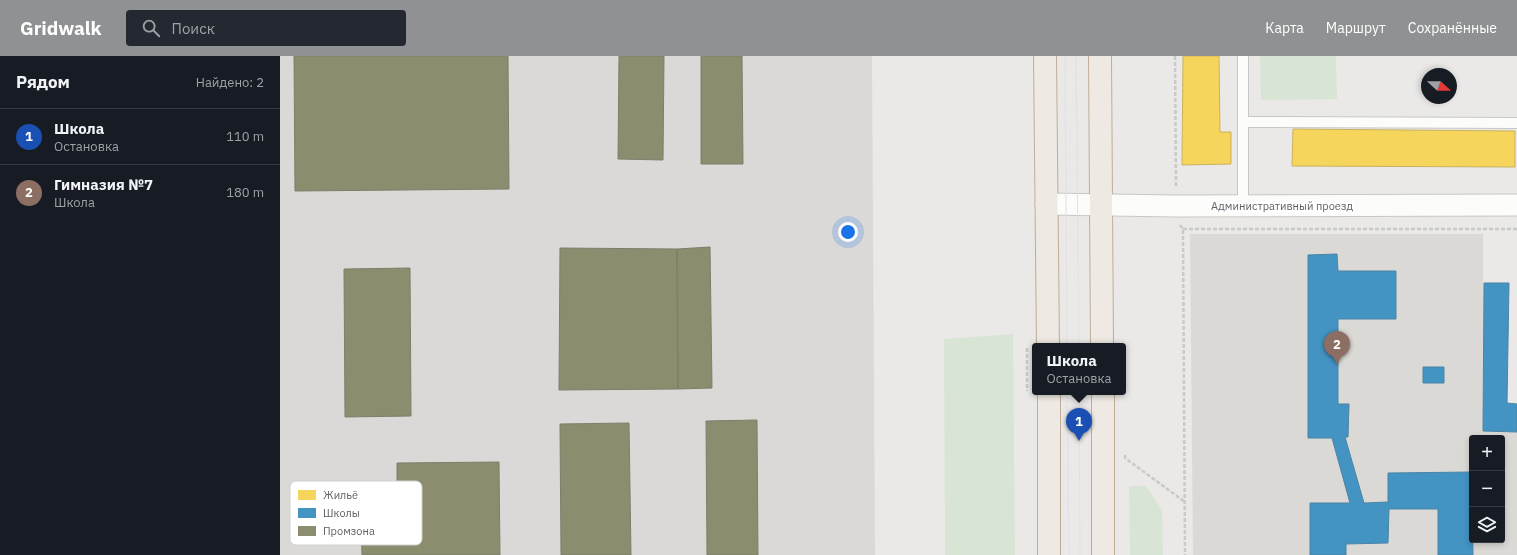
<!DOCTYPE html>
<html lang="ru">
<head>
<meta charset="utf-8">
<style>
  body { margin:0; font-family:"IBM Plex Sans",sans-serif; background:#242831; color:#f1f3f6 }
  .controls { position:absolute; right:12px; bottom:12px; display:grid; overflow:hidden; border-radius:4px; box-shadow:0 2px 6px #0003 }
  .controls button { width:36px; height:36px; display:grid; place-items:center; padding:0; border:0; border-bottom:1px solid #363941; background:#171b24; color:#f1f3f6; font:20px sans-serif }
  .compass { position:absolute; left:1141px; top:12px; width:36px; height:36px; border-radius:50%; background:#171b24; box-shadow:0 2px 6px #0003; rotate:112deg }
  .you { position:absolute; left:568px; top:176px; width:14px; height:14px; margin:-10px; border:3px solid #fff; border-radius:50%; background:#1a73e8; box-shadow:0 0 0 6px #1a73e833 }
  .badge { display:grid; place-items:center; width:26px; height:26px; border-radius:50%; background:#8f9192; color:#fff; font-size:13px; font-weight:700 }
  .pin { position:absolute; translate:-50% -33px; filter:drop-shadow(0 1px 2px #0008) }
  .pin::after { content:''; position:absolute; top:21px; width:14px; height:12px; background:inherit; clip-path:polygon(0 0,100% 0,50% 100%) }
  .popup { position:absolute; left:752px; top:287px; width:94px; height:52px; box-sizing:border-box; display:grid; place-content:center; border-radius:4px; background:#171b24; filter:drop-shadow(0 1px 3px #0005); font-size:13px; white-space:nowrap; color:#9ea1a6 }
  .popup b { font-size:15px; color:#f1f3f6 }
  .popup::after { content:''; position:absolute; left:50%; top:100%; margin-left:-8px; border:8px solid transparent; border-top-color:#171b24 }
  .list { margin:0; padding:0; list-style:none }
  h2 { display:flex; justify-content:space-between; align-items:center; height:52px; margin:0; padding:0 16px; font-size:17px }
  h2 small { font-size:13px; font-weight:400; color:#9ea1a6 }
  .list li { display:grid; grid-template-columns:26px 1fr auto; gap:12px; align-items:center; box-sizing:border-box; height:56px; padding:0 16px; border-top:1px solid #363941 }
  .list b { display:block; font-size:15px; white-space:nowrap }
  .list p { margin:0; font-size:13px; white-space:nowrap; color:#9ea1a6 }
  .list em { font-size:13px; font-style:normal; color:#9ea1a6 }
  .icon { flex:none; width:22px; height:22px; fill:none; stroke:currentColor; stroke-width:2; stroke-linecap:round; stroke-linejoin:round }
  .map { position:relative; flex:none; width:1237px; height:499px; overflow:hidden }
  header { display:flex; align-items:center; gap:24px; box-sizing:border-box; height:56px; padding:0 20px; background:#8f9192; color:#fff }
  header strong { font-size:19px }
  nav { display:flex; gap:22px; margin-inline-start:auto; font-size:14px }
  .search { width:280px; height:36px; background:#242831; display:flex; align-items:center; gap:10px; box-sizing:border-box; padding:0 14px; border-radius:4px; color:#9ea1a6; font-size:15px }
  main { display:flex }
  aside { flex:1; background:#171b24 }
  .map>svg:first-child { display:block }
  .industrial { fill:#dbd9d7 }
  .education { fill:#dbd9d5; fill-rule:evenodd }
  .green { fill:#d8e5d4 }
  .homes { fill:#f6d55c; stroke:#c8b25e }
  .schools { fill:#4393c3; stroke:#4b84a6 }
  .industry { fill:#8c8c6e; stroke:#7e7f6b }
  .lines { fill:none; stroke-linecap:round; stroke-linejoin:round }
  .lane-casing { stroke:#c8c7c7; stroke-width:12 }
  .street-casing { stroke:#c8c7c7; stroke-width:23 }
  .highway-casing { stroke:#bfad98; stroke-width:24 }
  .path { stroke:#c7cac8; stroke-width:2.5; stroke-dasharray:4 2; stroke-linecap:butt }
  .lane { stroke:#fcfcfb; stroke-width:10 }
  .street { stroke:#fcfcfb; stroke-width:21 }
  .highway { stroke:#eee9e2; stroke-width:22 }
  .tram { stroke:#e2e1e1; stroke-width:1 }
  .labels { text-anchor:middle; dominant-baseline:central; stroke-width:4; stroke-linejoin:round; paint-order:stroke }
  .street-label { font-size:11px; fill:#5d6164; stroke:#fff }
  .key { fill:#fff; stroke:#ced0d0; stroke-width:1 }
  .key-label { font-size:11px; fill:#5d6164 }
</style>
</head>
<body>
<header>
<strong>Gridwalk</strong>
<div class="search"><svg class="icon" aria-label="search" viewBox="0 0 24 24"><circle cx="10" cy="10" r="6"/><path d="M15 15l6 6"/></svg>Поиск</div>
<nav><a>Карта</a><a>Маршрут</a><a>Сохранённые</a></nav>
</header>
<main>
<aside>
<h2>Рядом<small>Найдено: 2</small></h2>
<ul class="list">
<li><span class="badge" style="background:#1a4fb4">1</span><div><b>Школа</b><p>Остановка</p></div><em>110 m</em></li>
<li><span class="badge" style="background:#8d6e63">2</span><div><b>Гимназия №7</b><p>Школа</p></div><em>180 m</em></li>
</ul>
</aside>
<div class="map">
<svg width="1237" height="499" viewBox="0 0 1237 499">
  <rect width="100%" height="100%" fill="#ebe9e7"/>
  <path class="industrial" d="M0 0H592L595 499H0Z"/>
  <path class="education" d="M910 178H1203V375L1237 376V499H913ZM1192 382H1222V484H1192Z"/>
  <path class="green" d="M980 0H1056L1057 43 981 44Z
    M733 278 735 499H665L664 283Z
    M849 430H866L882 454 883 499H850Z"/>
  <path class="homes" d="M903 0H939L940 76H951V108L902 109Z
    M1013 73 1235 75V111L1012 110Z"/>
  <path class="schools" d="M1057 198 1058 215H1116V263H1058V348H1069L1068 381H1065L1084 447 1108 446V417L1192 416 1193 499H1158V453H1109L1108 487 1066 488V499H1030V447H1070L1052 382H1028V199Z
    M1204 227H1229L1227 347 1237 348V376L1203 375Z
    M1143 311H1164V327H1143Z"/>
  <path class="industry" d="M14 0H228L229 133 15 135Z
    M339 0H384L383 104 338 103Z
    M421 0H462L463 108H421Z
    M430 191 432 332 398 333 397 193Z
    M280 192 397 193 398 333 279 334Z
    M130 212 131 360 65 361 64 213Z
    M477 364 478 499H427L426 365Z
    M349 367 351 499H281L280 368Z
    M219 406 220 499H82L81 460 117 458V407Z"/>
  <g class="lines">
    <g class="lane-casing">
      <path id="lane" d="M963 66 1237 67
        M963 150V0"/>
    </g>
    <g class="street-casing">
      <path id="street" d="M766 148 896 150 1237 149"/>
    </g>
    <g class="highway-casing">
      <path id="highway" d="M765 0 768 290
        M820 0 822 290
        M769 336V499
        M823 336V499"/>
    </g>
    <path class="path" d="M895 0 896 131
      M900 169 903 173 905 499
      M903 173H1237
      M747 292V335
      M845 399V402L905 446"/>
    <use href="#lane" class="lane"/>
    <use href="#street" class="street"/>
    <use href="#highway" class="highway"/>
    <path class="tram" d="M785 0 787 290
      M796 0 799 290
      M787 336 789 499
      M799 336 800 499"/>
  </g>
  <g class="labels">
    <g class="street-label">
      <text x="1002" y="150">Административный проезд</text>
    </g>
  </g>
  <rect x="10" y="425" width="132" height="64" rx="6" class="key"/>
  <rect x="18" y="434" width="18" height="10" fill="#f6d55c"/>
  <rect x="18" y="452" width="18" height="10" fill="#4393c3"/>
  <rect x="18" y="470" width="18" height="10" fill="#8c8c6e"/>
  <g class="key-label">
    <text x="43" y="443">Жильё</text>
    <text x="43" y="461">Школы</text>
    <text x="43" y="479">Промзона</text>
  </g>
</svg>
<div class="controls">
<button>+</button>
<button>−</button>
<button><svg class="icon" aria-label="layers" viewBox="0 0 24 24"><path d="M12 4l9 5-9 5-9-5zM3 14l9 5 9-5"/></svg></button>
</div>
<svg class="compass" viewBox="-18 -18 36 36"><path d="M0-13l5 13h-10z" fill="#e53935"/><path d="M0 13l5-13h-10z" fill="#9ea1a6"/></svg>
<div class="you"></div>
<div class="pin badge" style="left:799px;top:385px;background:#1a4fb4">1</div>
<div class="popup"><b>Школа</b>Остановка</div>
<div class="pin badge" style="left:1057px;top:308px;background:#8d6e63">2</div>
</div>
</main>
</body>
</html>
